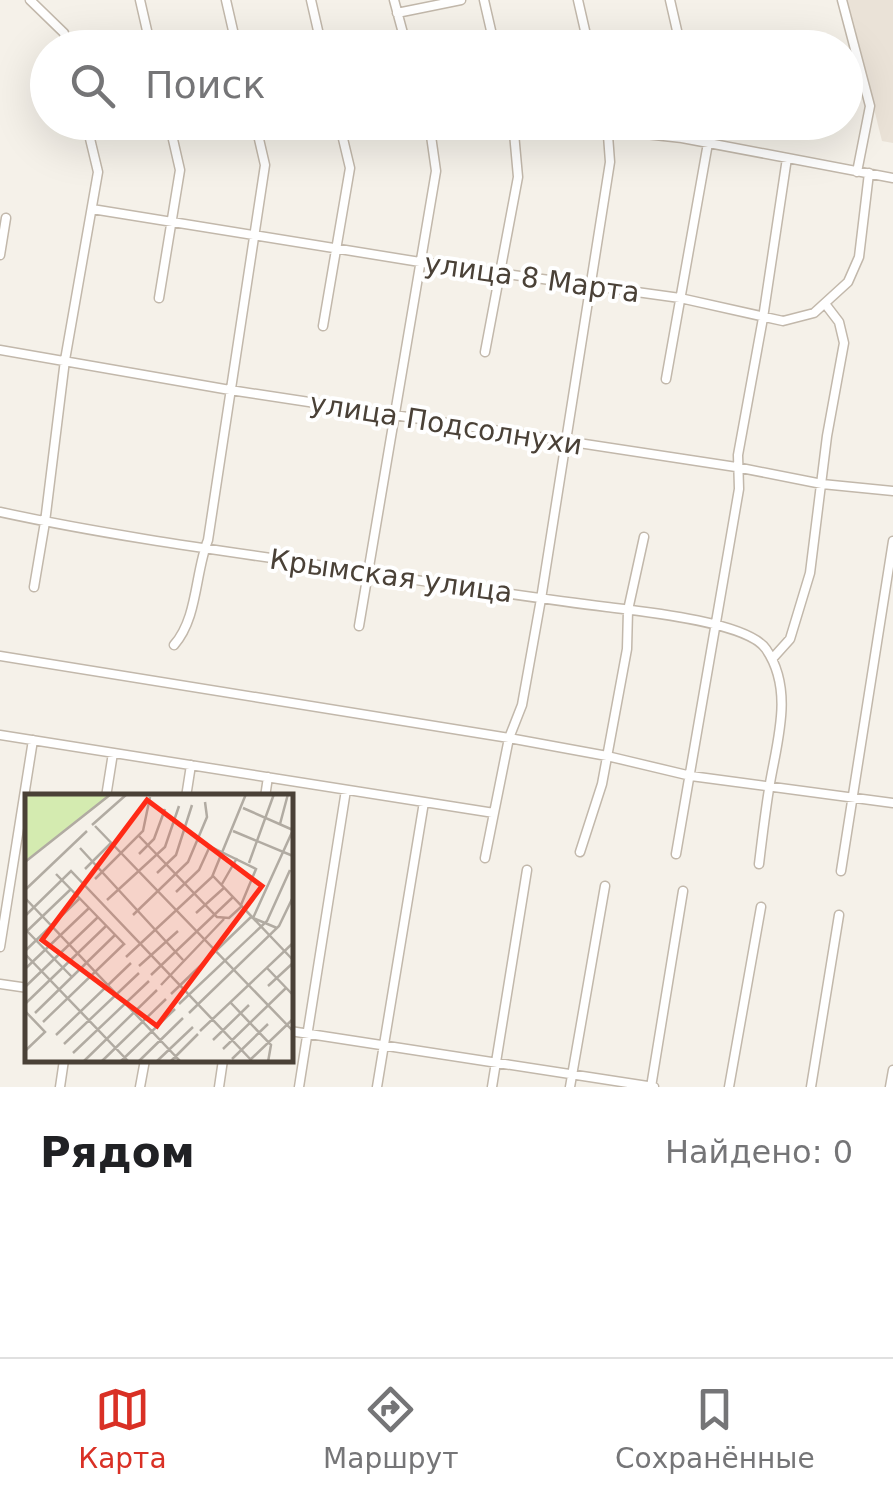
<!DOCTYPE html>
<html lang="ru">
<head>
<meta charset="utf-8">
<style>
  body { margin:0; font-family:"DejaVu Sans",sans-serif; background:#f6f6f6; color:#202124 }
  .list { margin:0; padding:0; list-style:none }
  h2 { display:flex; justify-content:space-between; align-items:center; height:130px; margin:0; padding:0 40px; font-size:42px }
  h2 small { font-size:32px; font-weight:400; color:#757577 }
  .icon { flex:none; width:55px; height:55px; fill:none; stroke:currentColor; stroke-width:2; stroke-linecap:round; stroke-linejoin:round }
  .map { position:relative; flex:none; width:893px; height:1087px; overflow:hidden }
  .search { position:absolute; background:#fff; box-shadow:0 10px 40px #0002; left:30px; right:30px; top:30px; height:110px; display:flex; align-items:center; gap:25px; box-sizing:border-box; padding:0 35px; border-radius:55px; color:#757577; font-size:38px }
  .sheet { height:270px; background:#fff }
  nav { display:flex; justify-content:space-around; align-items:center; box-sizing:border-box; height:140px; border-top:2px solid #e0e0e0; background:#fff; font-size:28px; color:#757577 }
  nav a { display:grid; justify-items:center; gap:5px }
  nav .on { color:#d93025 }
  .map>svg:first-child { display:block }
  .residential { fill:#eae2d7 }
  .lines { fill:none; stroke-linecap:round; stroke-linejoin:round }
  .minor-casing { stroke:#c2b8ab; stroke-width:11 }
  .minor { stroke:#fff; stroke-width:8 }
  .labels { text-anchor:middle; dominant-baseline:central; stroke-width:8; stroke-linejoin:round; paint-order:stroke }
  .street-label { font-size:28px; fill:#4a4137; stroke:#fff }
  .inset-road { fill:none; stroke:#b1aba2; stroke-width:2.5 }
  .view { fill:#ff2a16; fill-opacity:0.15; stroke:#ff2a16; stroke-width:5 }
  .inset-edge { fill:none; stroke:#4a4137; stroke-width:5 }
</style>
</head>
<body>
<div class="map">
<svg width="893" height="1087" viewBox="0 0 893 1087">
  <rect width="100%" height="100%" fill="#f5f1e9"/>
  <path class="residential" d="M847 0H893V143L882 141Z"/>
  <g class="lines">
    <g class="minor-casing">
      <path id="minor" d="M30 0 64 33 67 48
        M140 0 151 48
        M226 0 237 48
        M311 0 322 48
        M394 0 407 48
        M484 0 495 48
        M578 0 589 48
        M670 0 681 48
        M842 0 870 106 857 172
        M397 13 461 0
        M609 130 682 138 893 178
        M682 138 693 122
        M92 209 420 262 680 298 783 321 814 313 848 282 859 257 869 173
        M0 255 6 218
        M159 298 180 170 169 122
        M323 326 350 168 339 122
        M0 350 230 390 736 467 822 484 893 491
        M485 352 518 177 513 122
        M666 379 708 143
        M0 512C97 533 194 547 292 561 397 577 502 594 607 607 641 611 748 622 766 649 795 691 776 744 769 789 765 814 762 839 759 864
        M34 587 45 522 65 360 98 172 86 122
        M359 626 436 171 429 122
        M174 645C198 618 195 572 208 540L265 165 255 122
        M0 656 509 738 607 756 691 776 893 803
        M772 659 790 639 810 573 827 436 844 343 839 322 826 305
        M0 735 494 813
        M106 797 113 753
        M186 797 191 765
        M265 797 268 777
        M580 852 602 784 627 649 628 610 644 537
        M676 854 739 489 738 455 763 318 787 158
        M485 858 509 738 522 705 541 599 610 162 607 122
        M841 871 893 541
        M0 947 33 740
        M0 984 28 988
        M290 1031 654 1087
        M60 1087 64 1060
        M140 1087 145 1060
        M219 1087 223 1060
        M299 1087 346 790
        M377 1087 424 802
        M492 1087 527 870
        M570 1087 605 886
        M651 1087 683 891
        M729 1087 761 907
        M811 1087 839 915
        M890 1087 893 1070"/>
    </g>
    <use href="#minor" class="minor"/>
  </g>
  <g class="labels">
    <g class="street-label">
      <text transform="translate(532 278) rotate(8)">улица 8 Марта</text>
      <text transform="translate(446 424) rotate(9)">улица Подсолнухи</text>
      <text transform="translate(391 576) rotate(8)">Крымская улица</text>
    </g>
  </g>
  <g transform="translate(25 794)">
    <rect width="268" height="268" fill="#f5f1e9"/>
    <path d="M0 0H88L0 68Z" fill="#d4ebb0"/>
    <path class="inset-road" d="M218 14 268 36M255 30 263 0M67 31 102 0M70 32 268 237M208 37 268 62M114 42 192 123 204 124 217 112M172 46 231 75 216 111M55 54 158 166M114 60 129 45 140 15M0 68 86 0M224 69 249 0M60 75 86 49M132 79 151 61 167 11M31 80 100 151M188 82 268 166M70 85 118 37 125 3M197 90 212 64M0 96 62 37M151 98 174 76 185 52M0 104 156 268M82 106 140 53 154 12M171 119 200 93M108 121 163 68 182 23 180 8M0 122 46 77 228 268M252 134 228 124 268 36M0 135 47 183M0 139 46 95M0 157 55 104M0 160 104 268M101 163 187 83 221 0M114 172 153 137M242 174 268 201M0 175 64 114M126 181 208 103M136 191 199 125M243 192 268 169M0 193 73 123M146 200 226 123M1 209 81 132M206 209 246 251 243 268M154 210 242 127 265 76M0 217 20 238 0 257M10 219 90 141M164 219 254 132 268 103M18 228 99 150M175 237 268 149M31 241 106 169M188 246 224 211M39 250 114 179M198 255 261 194M48 259 124 187M207 265 243 230M225 266 268 225M58 268 132 196M76 268 141 205M95 268 150 215M113 268 158 224M131 268 168 233M145 268 173 240"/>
    <path class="view" d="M122 6 237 92 132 232 17 146Z"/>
    <rect width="268" height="268" class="inset-edge"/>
  </g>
</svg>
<div class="search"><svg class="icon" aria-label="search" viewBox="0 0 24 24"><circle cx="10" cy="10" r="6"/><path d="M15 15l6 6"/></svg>Поиск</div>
</div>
<section class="sheet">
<h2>Рядом<small>Найдено: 0</small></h2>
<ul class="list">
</ul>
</section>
<nav>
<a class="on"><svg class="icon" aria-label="map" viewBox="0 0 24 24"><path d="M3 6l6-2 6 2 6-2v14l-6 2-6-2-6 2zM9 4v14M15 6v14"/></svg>Карта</a>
<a><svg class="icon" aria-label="directions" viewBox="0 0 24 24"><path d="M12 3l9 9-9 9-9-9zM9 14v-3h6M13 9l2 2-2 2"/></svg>Маршрут</a>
<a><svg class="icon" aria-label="saved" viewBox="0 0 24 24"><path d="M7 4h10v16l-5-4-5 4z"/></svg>Сохранённые</a>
</nav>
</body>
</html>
